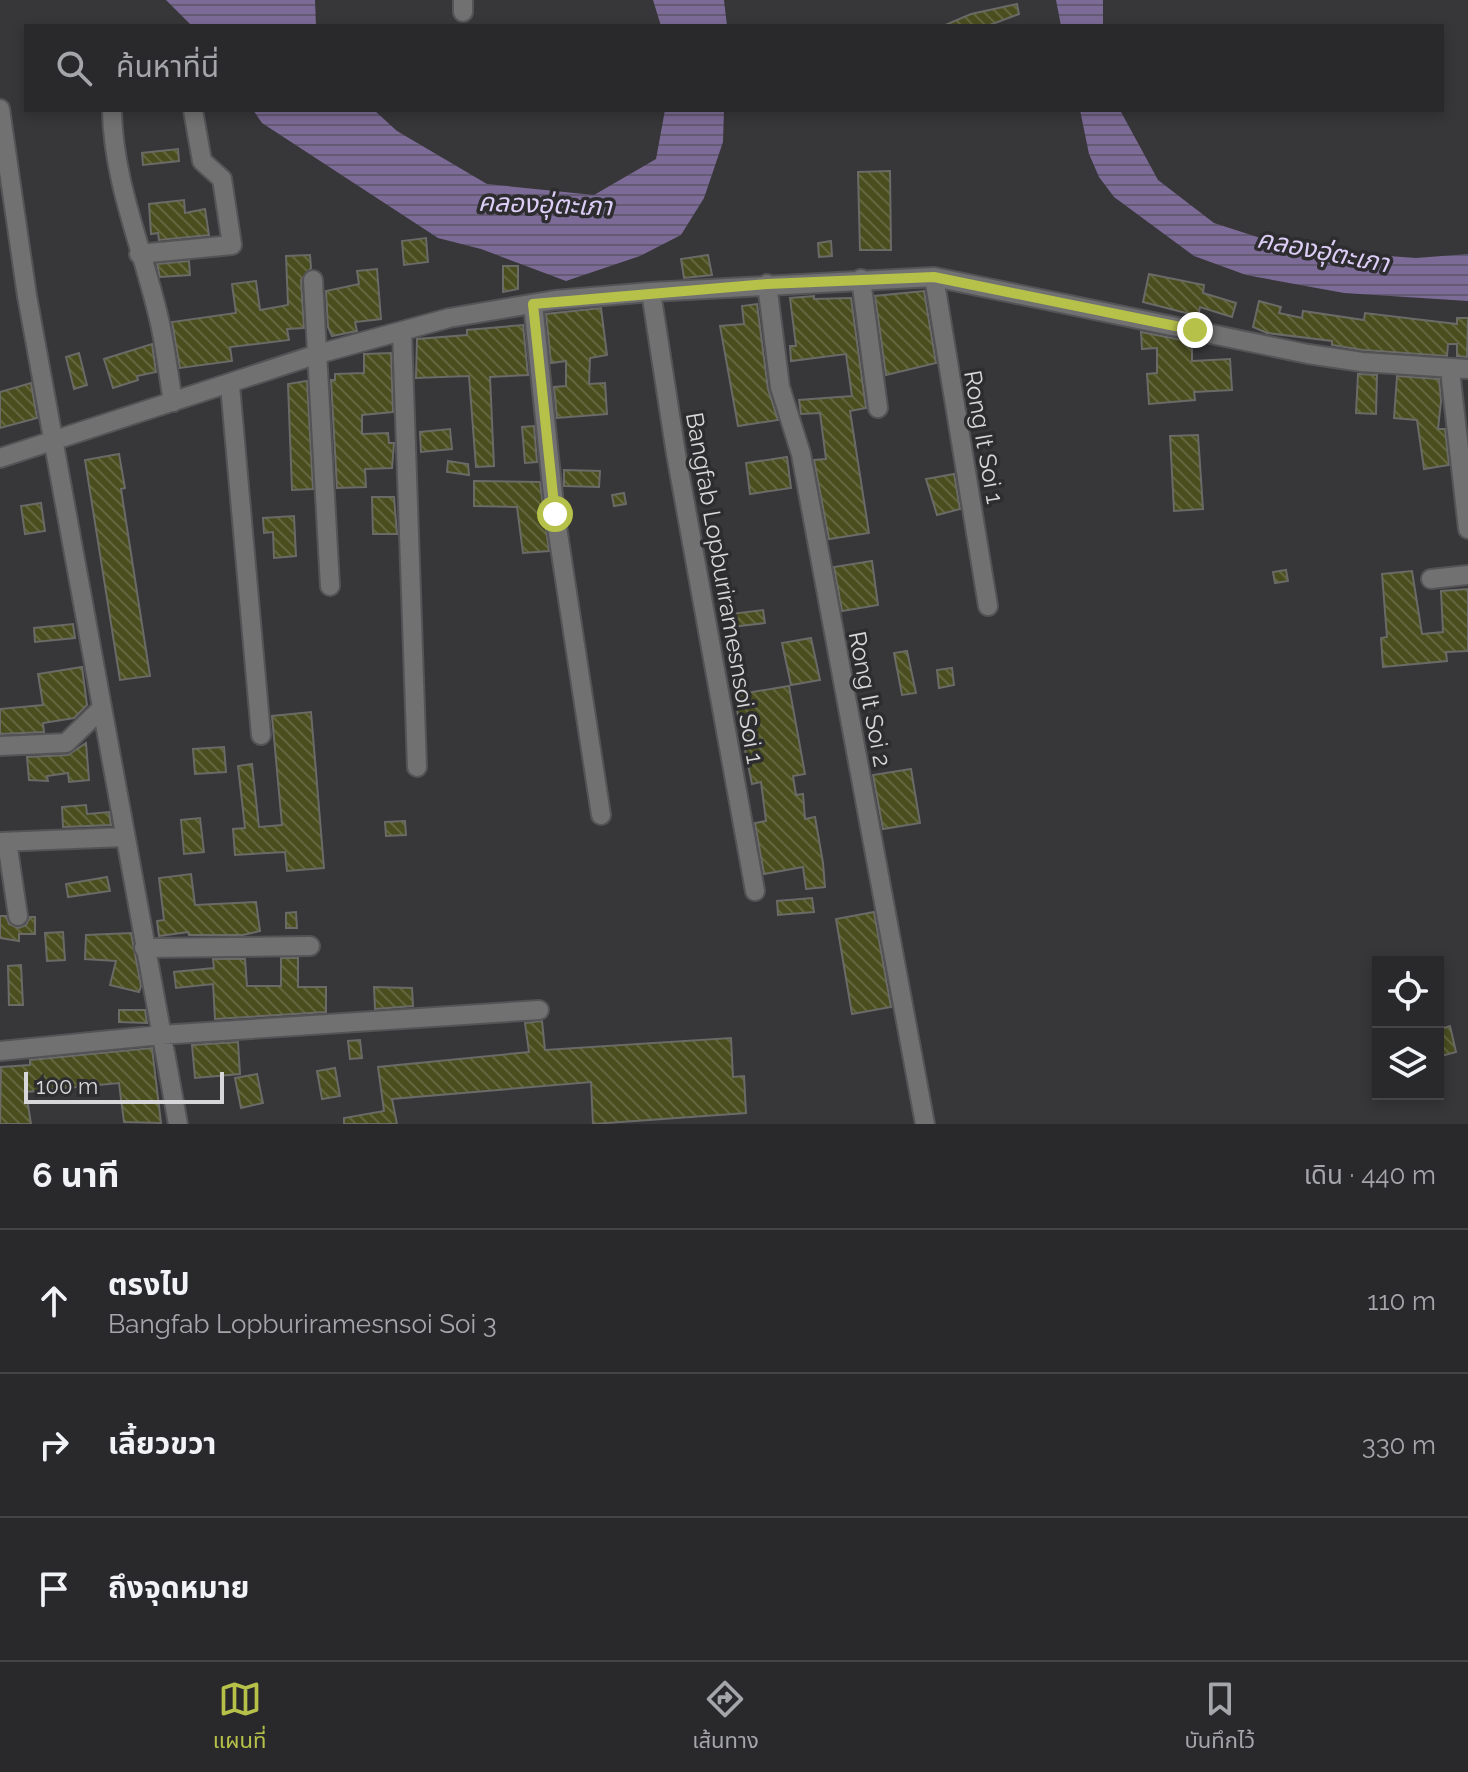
<!DOCTYPE html>
<html lang="th">
<head>
<meta charset="utf-8">
<style>
  body { margin:0; font-family:Raleway,"Noto Sans Thai",sans-serif; background:#353437; color:#f1f3f6 }
  .controls { position:absolute; right:24px; bottom:24px; display:grid; overflow:hidden; border-radius:0px; box-shadow:0 4px 12px #0003 }
  .controls button { width:72px; height:72px; display:grid; place-items:center; padding:0; border:0; border-bottom:2px solid #454447; background:#29282b; color:#f1f3f6; font:40px sans-serif }
  .scale { position:absolute; left:24px; bottom:20px; width:200px; box-sizing:border-box; padding-left:8px; border:4px solid #d7d6d8; border-top:0; font-size:22px; line-height:28px; white-space:nowrap; color:#d7d6d8; -webkit-text-stroke:6px #2d2c2f; paint-order:stroke }
  .stop { position:absolute; width:24px; height:24px; margin:-18px; border:6px solid #b6c149; border-radius:50%; background:#fff }
  .stop.end { background:#b6c149; border-color:#fff; box-shadow:0 2px 8px #0008 }
  .list { margin:0; padding:0; list-style:none }
  h2 { display:flex; justify-content:space-between; align-items:center; height:104px; margin:0; padding:0 32px; font-size:34px }
  h2 small { font-size:26px; font-weight:400; color:#a5a6a9 }
  .list li { display:grid; grid-template-columns:52px 1fr auto; gap:24px; align-items:center; box-sizing:border-box; height:144px; padding:0 32px; border-top:2px solid #454447 }
  .list b { display:block; font-size:30px; white-space:nowrap }
  .list p { margin:0; font-size:26px; white-space:nowrap; color:#a5a6a9 }
  .list em { font-size:26px; font-style:normal; color:#a5a6a9 }
  .icon { flex:none; width:44px; height:44px; fill:none; stroke:currentColor; stroke-width:2; stroke-linecap:round; stroke-linejoin:round }
  .map { position:relative; flex:none; width:1468px; height:1124px; overflow:hidden }
  .search { position:absolute; background:#29282b; box-shadow:0 4px 12px #0003; left:24px; right:24px; top:24px; height:88px; display:flex; align-items:center; gap:20px; box-sizing:border-box; padding:0 28px; border-radius:0px; color:#a5a6a9; font-size:30px }
  .sheet { height:536px; background:#29282b }
  nav { display:flex; justify-content:space-around; align-items:center; box-sizing:border-box; height:112px; border-top:2px solid #454447; background:#29282b; font-size:22px; color:#a5a6a9 }
  nav a { display:grid; justify-items:center; gap:4px }
  nav .on { color:#b6c149 }
  .map>svg:first-child { display:block }
  .water { fill:url(#water-rules) }
  .building { fill:url(#building-back-hatch); stroke:#6a6a67; stroke-width:2 }
  .lines { fill:none; stroke-linecap:round; stroke-linejoin:round }
  .minor-casing { stroke:#545356; stroke-width:22 }
  .minor { stroke:#717172; stroke-width:18 }
  .route { stroke:#b6c149; stroke-width:10 }
  .labels { text-anchor:middle; dominant-baseline:central; stroke-width:7; stroke-linejoin:round; paint-order:stroke }
  .street-label { font-size:24px; fill:#d7d6d8; stroke:#2d2c2f }
  .water-label { font-size:26px; font-style:italic; fill:#dccdf6; stroke:#2d2c2f }
</style>
</head>
<body>
<div class="map">
<svg width="1468" height="1124" viewBox="0 0 1468 1124">
  <defs>
    <pattern id="water-rules" width="6" height="5" patternUnits="userSpaceOnUse" patternTransform="scale(2)"><rect width="6" height="5" fill="#7c6b96"/><path d="M0 2.5h6" fill="none" stroke="#645a74"/></pattern>
    <pattern id="building-back-hatch" width="6" height="6" patternUnits="userSpaceOnUse" patternTransform="scale(2)"><rect width="6" height="6" fill="#4a4e1f"/><path d="M-1 5l2 2M0 0l6 6M5-1l2 2" fill="none" stroke="#63673f"/></pattern>
  </defs>
  <rect width="100%" height="100%" fill="#373639"/>
  <path class="water" d="M166 0H315L316 26H192Z
    M653 0H724L727 26H661Z
    M1056 0H1103V26H1061Z
    M253 110H374L397 131 487 184 594 195 656 159 665 110H724L723 142 704 198 681 235 640 256 566 281 481 249 438 238 262 123Z
    M1080 110H1120L1158 180 1214 223 1294 249 1416 258 1468 254V301L1344 293 1246 275 1194 256 1114 197 1099 177 1089 154Z"/>
  <path class="building" d="M1017 4 1019 14 987 26H943L971 14Z
    M178 149 179 161 143 165 142 153Z
    M890 171 891 250H860L858 172Z
    M184 200 185 213 205 209 209 235 159 240 158 233 151 234 149 204Z
    M426 238 428 262 404 265 402 241Z
    M831 241 832 256 819 257 818 243Z
    M310 255 311 268 301 280 304 328 287 329 289 340 230 347 232 361 180 368 172 322 236 313 232 284 256 281 260 310 288 305 286 256Z
    M708 255 712 275 684 278 681 259Z
    M189 261 190 275 160 277 157 264Z
    M503 266H518V289L503 292Z
    M377 269 381 319 355 322 357 331 332 336 328 327 326 291 359 284 357 271Z
    M1149 274 1204 285 1203 293 1236 303 1232 317 1200 307 1198 316 1143 302Z
    M924 291 936 363 886 375 875 296Z
    M814 296V299L851 298 866 408 850 411 869 533 829 539 814 460 826 459 820 413 801 414 799 400 852 396 846 354 791 361 790 346H796L790 298Z
    M1259 301 1281 307 1279 313 1302 318 1303 311 1364 320 1365 313 1457 324V318H1468L1467 357 1457 356V344H1448L1447 356 1363 350 1332 345V341L1267 333 1253 327Z
    M757 304 768 389 778 420 738 426 720 326 744 324 742 306Z
    M601 308 607 355 590 358 589 384 605 383 607 414 557 418 554 387 566 386V361L551 363 546 314Z
    M523 325 528 375 490 377 494 466 476 467 469 376 416 378 417 339 467 335V330Z
    M1141 332 1192 342V361L1230 359 1232 390 1194 392 1195 400 1149 404 1147 374 1157 373V348L1142 349Z
    M152 344 156 372 137 376 138 380 113 388 104 359Z
    M79 353 87 385 74 389 66 357Z
    M391 353 393 412 362 415V434L388 433 389 443H394L392 468 365 469 366 487 337 488 331 380H335V374L364 373V354Z
    M1358 374 1377 375 1376 414 1356 413Z
    M1397 376 1439 379 1441 401 1438 429H1445L1449 465 1424 469 1417 420 1394 418Z
    M306 381H307L313 489 292 490 288 384Z
    M31 383 37 418 0 428V392Z
    M534 426 537 462 525 463 522 427Z
    M450 429 452 449 421 452 420 432Z
    M1198 435 1203 509 1174 511 1170 436Z
    M119 454 125 488 121 489 150 676 120 680 85 460Z
    M787 457 791 488 750 494 746 463Z
    M448 461 468 464 469 475 447 472Z
    M564 470 600 471 599 487 564 486Z
    M954 474 960 509 937 515 926 479Z
    M474 481 540 482 549 551 523 553 517 507 474 506Z
    M624 493 626 504 614 506 612 495Z
    M372 497H394L397 534H373Z
    M41 503 45 531 25 534 21 506Z
    M294 516 296 556 274 558 273 532 264 533 263 518Z
    M872 561 878 605 842 611 834 567Z
    M1286 570 1288 581 1275 583 1273 572Z
    M1412 571 1422 634 1443 632 1441 591 1468 589V651L1446 652 1447 661 1383 667 1381 638 1387 637 1382 574Z
    M763 610 765 623 732 627 730 614Z
    M73 624 75 638 35 642 34 628Z
    M811 638 820 680 791 685 782 643Z
    M907 651 916 693 902 695 894 653Z
    M82 667 87 705 74 718 43 723 44 732 0 734V709L43 705 38 674Z
    M952 668 954 685 939 688 937 670Z
    M789 686 805 774 793 776 796 795 803 794 805 819 815 817 823 863 825 887 806 889 803 867 764 874 755 823 766 821 761 782 752 784 734 695Z
    M311 712 324 868 287 871 285 852 235 855 233 829 245 828 238 766 252 764 259 827 282 825 272 716Z
    M86 743 89 780 69 782 68 773 47 776 48 781 29 780 27 757 68 755Z
    M224 747 226 772 195 774 193 749Z
    M911 769 920 823 883 829 873 775Z
    M86 805 87 814 109 812 111 825 63 827 62 807Z
    M200 818 204 852 184 854 181 820Z
    M405 821 406 835 386 836 385 822Z
    M191 874 195 905 256 902 260 931 243 935H189L188 932 159 936 157 921 164 920 159 878Z
    M107 877 110 891 68 897 66 884Z
    M812 898 814 912 778 915 777 901Z
    M296 912 297 928H286V913Z
    M874 912 891 1007 852 1014 836 919Z
    M0 916H6L9 924 19 928 26 925 30 917H35V934H19V941L0 938Z
    M63 932 65 960 47 961 45 933Z
    M131 933 141 986 139 992 110 985 116 961 85 959 86 935Z
    M281 958H298V987H326V1012L215 1019 213 984 176 988 174 972 214 968 213 959H245L247 986H281Z
    M21 965 23 1005H9L8 966Z
    M374 987 412 988 413 1006 375 1009Z
    M119 1010H145L147 1023 119 1022Z
    M542 1021 545 1050 731 1038 733 1077 744 1076 746 1113 593 1124 591 1082 392 1099 397 1124H344V1118L384 1111 378 1067 529 1052 525 1023Z
    M1450 1026 1456 1052 1441 1056 1438 1030Z
    M360 1040 362 1058 350 1059 348 1041Z
    M238 1042 240 1074 195 1078 192 1045Z
    M152 1048 161 1123 124 1122 119 1083 26 1092 31 1124H0L1 1067 30 1065V1060Z
    M335 1068 340 1096 322 1099 317 1071Z
    M257 1074 263 1103 241 1108 235 1078Z"/>
  <g class="lines">
    <g class="minor-casing">
      <path id="minor" d="M463 12V0
        M0 109 27 296 178 1124
        M112 110C113 185 146 256 161 328 166 353 169 378 173 402
        M139 254 232 245 222 179 202 161 193 110
        M934 277 988 606
        M861 279 878 408
        M313 280 330 586
        M767 284 780 387 801 454 925 1124
        M651 292 676 454 755 891
        M533 304 555 514 601 815
        M402 331 417 767
        M1450 370 1468 529
        M230 385 261 735
        M0 458 318 354 449 318 555 300 651 292 934 277 1308 354 1362 362 1468 369
        M1431 579 1468 575
        M0 746 66 743 101 709
        M0 842 124 837
        M7 842 18 916
        M144 948 310 946
        M0 1051 161 1035 539 1010"/>
    </g>
    <use href="#minor" class="minor"/>
  </g>
  <g class="lines">
    <path class="route" d="M555 514 533 304 767 284 934 277 1195 330"/>
  </g>
  <g class="labels">
    <g class="street-label">
      <text transform="translate(984 437) rotate(80)">Rong It Soi 1</text>
      <text transform="translate(725 588) rotate(80)">Bangfab Lopburiramesnsoi Soi 1</text>
      <text transform="translate(870 699) rotate(79)">Rong It Soi 2</text>
    </g>
    <g class="water-label">
      <text transform="translate(545 204) rotate(2)">คลองอุ่ตะเภา</text>
      <text transform="translate(1323 251) rotate(11)">คลองอุ่ตะเภา</text>
    </g>
  </g>
</svg>
<div class="controls">
<button><svg class="icon" aria-label="locate" viewBox="0 0 24 24"><circle cx="12" cy="12" r="6"/><path d="M12 2v4M12 18v4M2 12h4M18 12h4"/></svg></button>
<button><svg class="icon" aria-label="layers" viewBox="0 0 24 24"><path d="M12 4l9 5-9 5-9-5zM3 14l9 5 9-5"/></svg></button>
</div>
<div class="scale">100 m</div>
<div class="stop" style="left:555px;top:514px"></div>
<div class="stop end" style="left:1195px;top:330px"></div>
<div class="search"><svg class="icon" aria-label="search" viewBox="0 0 24 24"><circle cx="10" cy="10" r="6"/><path d="M15 15l6 6"/></svg>ค้นหาที่นี่</div>
</div>
<section class="sheet">
<h2>6 นาที<small>เดิน · 440 m</small></h2>
<ul class="list">
<li><svg class="icon" aria-label="ahead" viewBox="0 0 24 24"><path d="M12 20V5M6 11l6-6 6 6"/></svg><div><b>ตรงไป</b><p>Bangfab Lopburiramesnsoi Soi 3</p></div><em>110 m</em></li>
<li><svg class="icon" aria-label="right" viewBox="0 0 24 24"><path d="M7 20v-9h11M14 6l5 5-5 5"/></svg><div><b>เลี้ยวขวา</b></div><em>330 m</em></li>
<li><svg class="icon" aria-label="arrive" viewBox="0 0 24 24"><path d="M6 21V4h12l-3 4 3 4H6"/></svg><div><b>ถึงจุดหมาย</b></div></li>
</ul>
</section>
<nav>
<a class="on"><svg class="icon" aria-label="map" viewBox="0 0 24 24"><path d="M3 6l6-2 6 2 6-2v14l-6 2-6-2-6 2zM9 4v14M15 6v14"/></svg>แผนที่</a>
<a><svg class="icon" aria-label="directions" viewBox="0 0 24 24"><path d="M12 3l9 9-9 9-9-9zM9 14v-3h6M13 9l2 2-2 2"/></svg>เส้นทาง</a>
<a><svg class="icon" aria-label="saved" viewBox="0 0 24 24"><path d="M7 4h10v16l-5-4-5 4z"/></svg>บันทึกไว้</a>
</nav>
</body>
</html>
